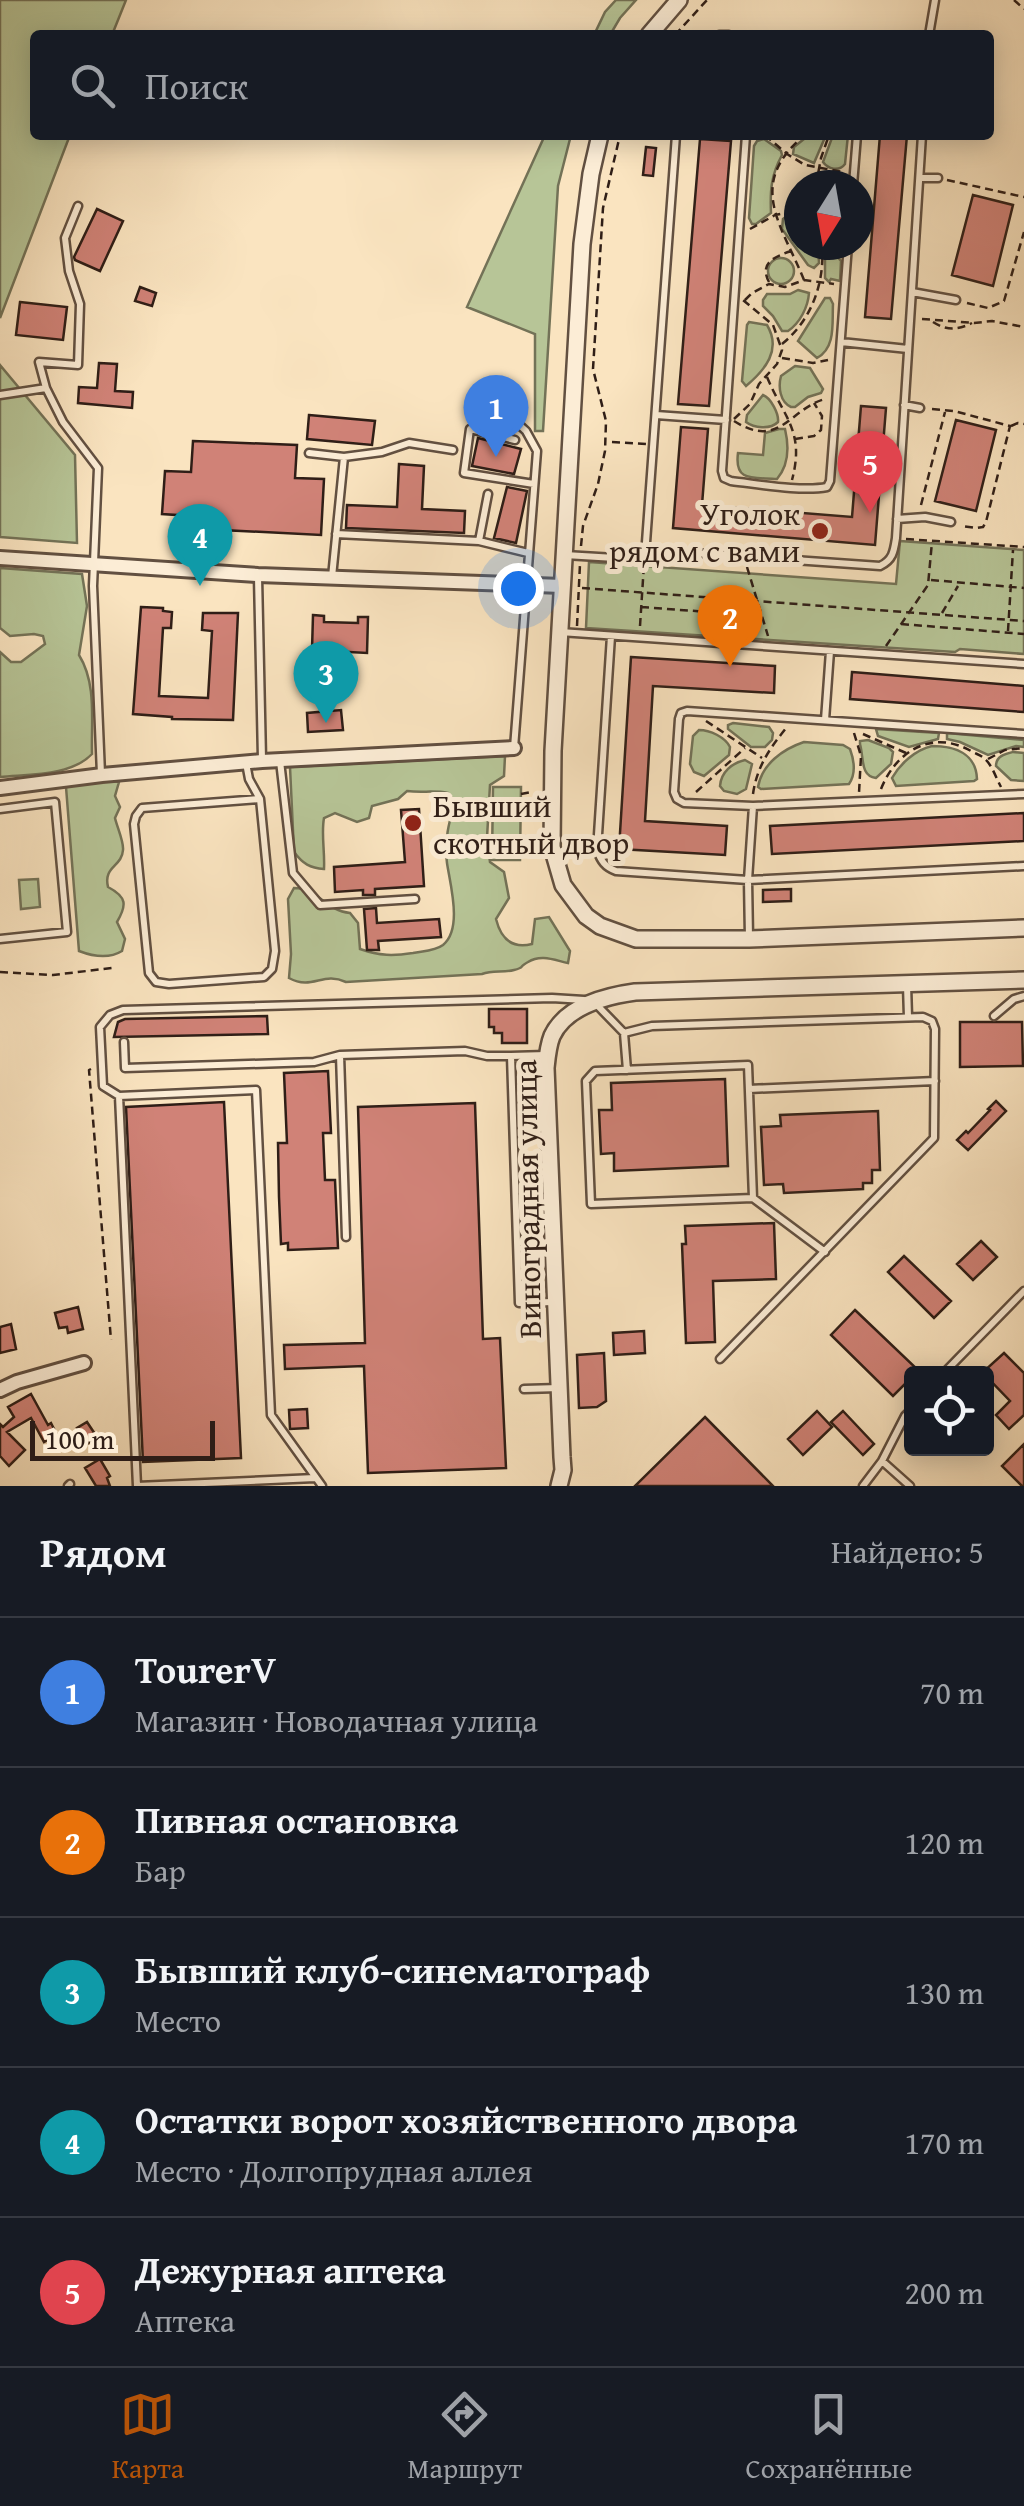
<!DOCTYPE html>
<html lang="ru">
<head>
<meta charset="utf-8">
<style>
  body { margin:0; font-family:"Gentium Book Plus",serif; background:#20242c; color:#f1f3f6 }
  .controls { position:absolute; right:30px; bottom:30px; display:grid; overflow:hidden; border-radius:10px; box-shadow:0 5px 25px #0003 }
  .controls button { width:90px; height:90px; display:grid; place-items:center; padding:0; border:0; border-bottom:2px solid #363941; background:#171b24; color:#f1f3f6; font:50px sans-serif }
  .compass { position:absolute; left:784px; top:170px; width:90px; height:90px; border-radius:50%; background:#171b24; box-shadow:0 5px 25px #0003; rotate:191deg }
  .scale { position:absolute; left:30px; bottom:25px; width:185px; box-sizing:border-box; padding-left:10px; border:5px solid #2f1e17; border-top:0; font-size:28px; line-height:35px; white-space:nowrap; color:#2f1e17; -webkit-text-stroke:8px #fcedd6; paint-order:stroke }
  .you { position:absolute; left:518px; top:588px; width:35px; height:35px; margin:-25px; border:8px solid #fff; border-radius:50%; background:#1a73e8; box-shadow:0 0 0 15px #1a73e833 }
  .badge { display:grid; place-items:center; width:65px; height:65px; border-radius:50%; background:#b45309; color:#fff; font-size:32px; font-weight:700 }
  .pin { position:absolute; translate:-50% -82px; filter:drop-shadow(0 2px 5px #0008) }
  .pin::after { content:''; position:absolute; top:52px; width:35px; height:30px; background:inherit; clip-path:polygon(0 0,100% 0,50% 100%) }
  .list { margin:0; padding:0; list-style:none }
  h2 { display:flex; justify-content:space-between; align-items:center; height:130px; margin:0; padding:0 40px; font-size:42px }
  h2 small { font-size:32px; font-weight:400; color:#9ea1a6 }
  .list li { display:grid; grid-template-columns:65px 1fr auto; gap:30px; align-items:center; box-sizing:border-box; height:150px; padding:0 40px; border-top:2px solid #363941 }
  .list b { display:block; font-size:38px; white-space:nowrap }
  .list p { margin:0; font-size:32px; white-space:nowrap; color:#9ea1a6 }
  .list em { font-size:32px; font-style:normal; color:#9ea1a6 }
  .icon { flex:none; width:55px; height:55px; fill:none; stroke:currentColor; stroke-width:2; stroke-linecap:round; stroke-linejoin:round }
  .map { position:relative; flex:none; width:1024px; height:1486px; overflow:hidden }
  .search { position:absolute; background:#171b24; box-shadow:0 5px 25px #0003; left:30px; right:30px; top:30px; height:110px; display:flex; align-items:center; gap:25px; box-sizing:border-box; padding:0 35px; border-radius:10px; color:#9ea1a6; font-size:38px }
  .sheet { height:880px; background:#171b24 }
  nav { display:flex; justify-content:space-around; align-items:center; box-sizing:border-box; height:140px; border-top:2px solid #363941; background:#171b24; font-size:28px; color:#9ea1a6 }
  nav a { display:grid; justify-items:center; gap:5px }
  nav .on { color:#b45309 }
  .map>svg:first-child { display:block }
  .green { fill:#b7c597; stroke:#737257; stroke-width:2.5 }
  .building { fill:#d08277; stroke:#2f1e17; stroke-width:2.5 }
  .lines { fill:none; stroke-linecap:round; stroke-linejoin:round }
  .service-casing { stroke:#625041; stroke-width:11 }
  .minor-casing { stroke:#625041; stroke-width:18 }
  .tertiary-casing { stroke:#625041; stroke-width:20 }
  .path { stroke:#2f1e17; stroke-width:2.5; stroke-dasharray:8 5; stroke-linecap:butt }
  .service { stroke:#fcedd6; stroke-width:6 }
  .minor { stroke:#fcedd6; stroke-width:12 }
  .tertiary { stroke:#fcedd6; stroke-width:15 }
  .poi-dot { fill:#8f2418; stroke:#fcedd6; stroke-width:4 }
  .labels { text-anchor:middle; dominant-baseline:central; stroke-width:10; stroke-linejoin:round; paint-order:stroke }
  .poi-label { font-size:32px; fill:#2f1e17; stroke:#fcedd6; text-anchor:end }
  .street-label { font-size:32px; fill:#2f1e17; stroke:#fcedd6 }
</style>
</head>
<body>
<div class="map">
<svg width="1024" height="1486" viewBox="0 0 1024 1486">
  <rect width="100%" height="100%" fill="#fae4c0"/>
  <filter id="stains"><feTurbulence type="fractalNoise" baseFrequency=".002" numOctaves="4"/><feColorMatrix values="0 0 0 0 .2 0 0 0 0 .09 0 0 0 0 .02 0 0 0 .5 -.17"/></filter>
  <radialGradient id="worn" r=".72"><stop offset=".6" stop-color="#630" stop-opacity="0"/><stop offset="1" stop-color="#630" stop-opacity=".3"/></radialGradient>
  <path class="green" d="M0 0H126L112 35H35V135H70L0 318Z
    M616 0H636L620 18 610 35H594L605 12Z
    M545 135H571L558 186 543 431H535V334L467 307Z
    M809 135H826L814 163 793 154 794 147Z
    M833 135H848L845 164C839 172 828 169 823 162Z
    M764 139 781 151 782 155C771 175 770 191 771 213L756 224H752L749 218 754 146 757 141Z
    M791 213H799V245H818L819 263 814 268 808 265 782 229 783 219Z
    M825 245H831V249L841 261 840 281 831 279 829 282 825 278Z
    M768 271a13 13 0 1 1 26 0a13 13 0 1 1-26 0Z
    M798 290 809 293C808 307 800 323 788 331H782L773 316 763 306V300L767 294H790Z
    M825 298H830L833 304C832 323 836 348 817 358L798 341Z
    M749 322 767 325C782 350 765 370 746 386L742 381 747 325Z
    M0 365 75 455 77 543 0 537Z
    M795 366 810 368 823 389 821 393 808 397 795 407H791C780 402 778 387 781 376Z
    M763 395C771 398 779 414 778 422 770 430 754 428 746 422L747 415Z
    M779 429H785C789 446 789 465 777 479 754 477 734 483 738 453L763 455 765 433Z
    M900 541 1024 550V654L960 649 955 652 586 628 589 562 896 584Z
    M0 568 82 574 87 606 79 655C97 684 91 721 92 754 71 776 30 774 0 777V652L11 662H21L45 644 43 636 34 634 10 636 0 628Z
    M733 723 769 727 773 733 772 740 765 747H751L728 729V725Z
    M876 729 939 733 938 739 909 747 878 736Z
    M699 730C710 730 725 737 730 747L729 755 704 776 694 772 690 764 693 736Z
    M947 733 1024 740V747L1016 746 988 755 960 742 947 739Z
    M868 740 889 748 893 752 891 764 876 778C860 776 864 758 860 744V741Z
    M804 742 843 745 850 749C854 760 856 774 849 784L761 789 758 787C762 764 783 749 804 742Z
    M932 746C954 746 976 753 977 779L974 781 896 786 892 778C900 764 915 750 932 746Z
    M1013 752 1024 753V781L1011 780 996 766C996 756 1005 754 1013 752Z
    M505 756 504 776 490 785 487 838 490 862 504 872 509 898 496 919C501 939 512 949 532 944L535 919 549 917 570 951 568 963C554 960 541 954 528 962 517 968 526 967 514 970 503 973 493 970 482 974L346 982C322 971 313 991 289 978L291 954 288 899 294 888C319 888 325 911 350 913L358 923 360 949C380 956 393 956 413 953 423 951 435 951 443 945 463 929 450 884 447 863 444 841 449 822 455 802L448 793C434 790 422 793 407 791L398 799 372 806 369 818 357 822 335 813 324 818C321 834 325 851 324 869 310 868 303 864 294 852L290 767Z
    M745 760 752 764 746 789 737 794 724 791 720 786C721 772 732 763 745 760Z
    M108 780 119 782 115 796 120 807 115 818C117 827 124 842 123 850 122 867 103 866 108 887 127 897 127 905 117 922L125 939 122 951C109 959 92 956 79 951L66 787 71 784Z
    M493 787H521L520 860H492Z
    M38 879 40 907 21 909 19 880Z"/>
  <path class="building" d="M880 135H907L891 319 865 317Z
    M700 139 731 141 709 406 678 404Z
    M646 147 656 148 653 176 643 175Z
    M973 195 1013 205 993 286 952 275Z
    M97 209 123 221 100 271 75 260 74 257Z
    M140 287 156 293 152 306 135 301Z
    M20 302 67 307 63 340 16 335Z
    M99 363 117 364 115 391 133 392 132 408 78 403 79 387 97 388Z
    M861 406 886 408 875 545 673 528 681 427 708 429 702 505 852 517Z
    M309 415 375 421 372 445 307 439Z
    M956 420 996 430 976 511 935 501Z
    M478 438 521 449 514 474 472 466Z
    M193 441 297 445 295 478 324 479 321 535 222 530 223 518 162 514 165 471 191 472Z
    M399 464 424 466 422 509 465 511 464 533 346 528 347 505 397 507Z
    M507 487 527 491 516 543 494 538Z
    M141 607 163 608V611L172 612 171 628H163L159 696 208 698 212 631 202 630 203 613H238L233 720 172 719V717L133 714Z
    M313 615 324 616V622L358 623V617H368L367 653 312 650Z
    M631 657 775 666 774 693 653 686 645 821 727 826 725 855 619 849Z
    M852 672 1024 686V712L850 699Z
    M341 710 343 730 308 732 307 713Z
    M419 809 424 886 375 889V895H363V890L335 892 334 867 405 862 401 810Z
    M1024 813V841L772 854 770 826Z
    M791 889V901L763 902V890Z
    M376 908 377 923 439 919 441 937 378 941 379 950H367L364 909Z
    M489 1009H527V1043H502V1033H494V1027H489Z
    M267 1016 268 1034 114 1037 118 1022 125 1019Z
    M960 1022H1022L1023 1066 960 1067Z
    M328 1071 331 1133H323L325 1180H335L338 1248 288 1250V1243L281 1244 279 1197 278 1143H287L284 1073Z
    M725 1079 728 1166 614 1171V1153L601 1154 599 1110H612L611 1083Z
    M996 1101 1006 1111 968 1150 957 1140 966 1131 968 1133 990 1110 988 1109Z
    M224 1102 241 1458 143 1462 126 1107Z
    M475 1103 483 1339 500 1338 506 1468 368 1473 364 1366 285 1369 284 1345 365 1343 358 1107Z
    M878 1111 880 1170H872V1183H863V1189L784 1193 783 1184 764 1185 761 1127 781 1126 780 1115Z
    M774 1223 776 1279 713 1281 715 1342 686 1343 682 1244H686L685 1226Z
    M981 1241 997 1257 973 1280 957 1264Z
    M904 1256 951 1301 934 1318 888 1272Z
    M78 1307 83 1329 68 1333 67 1327 59 1328 55 1313Z
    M855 1310 918 1370 912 1374V1377L893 1396 831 1335Z
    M11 1324 16 1349 0 1353V1327Z
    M644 1331 645 1353 614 1355 613 1333Z
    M604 1353 606 1401 597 1407 579 1408 577 1355Z
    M1004 1353 1024 1373V1415L1009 1429 996 1415 1010 1401 986 1376V1374L983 1372Z
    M31 1394 48 1425 51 1423 57 1435 44 1442 31 1418 7 1432 25 1450 9 1466 0 1456V1424L3 1427 14 1417 8 1407Z
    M307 1409 308 1428 290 1429 289 1410Z
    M817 1411 832 1427 803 1455 788 1439Z
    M843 1411 874 1444 863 1455 831 1422Z
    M705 1417 773 1486H635Z
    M87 1422 97 1437 87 1444 77 1428Z
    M1024 1444V1486H1022L1002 1466Z
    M100 1459 110 1476 107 1478 110 1486H96L85 1468Z"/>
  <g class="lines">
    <g class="service-casing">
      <path id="service" d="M719 35H729
        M929 35 935 0
        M746 135 722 471 724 478 731 481C758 484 802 492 827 487L830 481 848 245
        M920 178H938
        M853 185 857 135
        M78 206 65 238 69 271 80 304 78 365 39 362 46 388 63 422 98 468 93 586 101 774
        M912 292 956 300
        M841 342 908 349
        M0 395 46 388
        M904 405 920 408
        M502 409 526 431 537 451 514 748
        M656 415 726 420
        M515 440 470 429 464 473 534 484
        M309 453 344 457
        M897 519 925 517 951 522
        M336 534 479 541 528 553
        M479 541 488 494
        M565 555 632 559 666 551 880 566C893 560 894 551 896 538L922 135
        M645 556 676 135
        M258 577 262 759
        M332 577 344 457 382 452 409 443 453 450
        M560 632 1024 664
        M611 636 597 850C601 861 605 867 616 871L748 880 1024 866
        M825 720 830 651
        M1024 734 687 711 681 713 679 719 674 792 677 799 684 803 753 806 1024 794
        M280 761 293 873 320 905 415 899
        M246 763 249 779 260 799 275 951 272 969 264 977 169 984 156 982 149 973 134 824 136 816 142 808 260 799
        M0 809 55 802 67 932 0 939
        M749 938 748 880 753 806
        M907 985 908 1017
        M595 1003 624 1033 627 1070
        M994 1016 1014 999 1024 996
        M624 1033 652 1026 923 1017 932 1021 935 1029 934 1138 720 1359
        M124 1042 125 1068 314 1062 340 1055 465 1051 487 1056H511
        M340 1055 346 1237
        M546 1055 511 1056 519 1303 553 1302
        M748 1065 753 1198 591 1204 586 1081 595 1071Z
        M749 1089 935 1081
        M119 1096 137 1486
        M753 1198 825 1252
        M943 1374 1024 1291
        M524 1389 559 1388
        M882 1461 910 1486
        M68 1486 70 1484
        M137 1486 315 1478
        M322 1486 271 1415 256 1090 119 1096 103 1086 100 1027 110 1015 123 1010 552 998 584 1000
        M863 1486 882 1461 905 1416 912 1409"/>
    </g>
    <g class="minor-casing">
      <path id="minor" d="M0 558 258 575 562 586
        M0 788 102 775 262 761 514 748
        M0 1390 17 1382 84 1363"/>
    </g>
    <g class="tertiary-casing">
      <path id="tertiary" d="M649 35 679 0
        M600 135 591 174 582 244 553 751 552 847 563 885 586 916 600 926 636 939H749L1024 928
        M559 1486 563 1470 562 1457 546 1068C547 1058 548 1046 552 1036 566 1006 606 996 635 992L1024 980"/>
    </g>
    <path class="path" d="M1014 0 1024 9
      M675 35 707 0
      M765 135 787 154 805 165 843 172
      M947 180 1024 197
      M816 185 821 158 829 135
      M750 229 775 215 799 210
      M804 280C782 225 745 184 805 135
      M769 282C759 263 774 257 791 251
      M745 300 752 293 769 284 785 287 804 280 834 284
      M967 303 988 308 1004 301 1024 232
      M922 319 974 323 992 321 1024 327
      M933 322C947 331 958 330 972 323
      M782 344C812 320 825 282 822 245
      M782 358 813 363 828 360
      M767 377C784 418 805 431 792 480
      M932 409 954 411 1010 426 986 522 983 527 977 528 962 526
      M734 419 750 404 759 384 777 364 782 350 773 325 743 300
      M734 421C780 450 789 409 825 399
      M1011 426 1018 423 1024 424
      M795 439 814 436 821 430 822 416 814 403
      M612 442 646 444
      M921 505 945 412
      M906 539 1024 547
      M581 546 583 526 598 484 605 451 606 421 593 369 603 208 620 135
      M747 567 768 636
      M931 580 1024 588
      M582 588 1024 621
      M641 607 762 616
      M942 613 958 586
      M901 624 1024 634
      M577 626 580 564
      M640 626 644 564
      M1008 631 1013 550
      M886 646 928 585 932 542
      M706 721 762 758
      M854 733 861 756 859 793
      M863 734 906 753
      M988 759 1005 750 1024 748
      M881 789C896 751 932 729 971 751 976 754 981 755 985 759 992 765 996 778 1001 787
      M696 792 745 748
      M521 794 531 792
      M753 794C757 766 770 748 787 727
      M0 972 53 975 112 968
      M91 1069 89 1070 111 1340"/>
    <use href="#service" class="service"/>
    <use href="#minor" class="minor"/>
    <use href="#tertiary" class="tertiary"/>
  </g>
  <g class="poi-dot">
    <circle cx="820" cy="531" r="10"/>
    <circle cx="413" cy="823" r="10"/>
  </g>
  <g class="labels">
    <g class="poi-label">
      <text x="800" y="513">Уголок<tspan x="800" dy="37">рядом с вами</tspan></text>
      <text x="433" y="805" text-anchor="start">Бывший<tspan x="433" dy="37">скотный двор</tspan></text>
    </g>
    <g class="street-label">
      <text transform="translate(527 1199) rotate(-91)">Виноградная улица</text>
    </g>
  </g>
  <rect width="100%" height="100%" filter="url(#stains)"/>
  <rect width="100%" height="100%" fill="url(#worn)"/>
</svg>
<div class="controls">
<button><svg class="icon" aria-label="locate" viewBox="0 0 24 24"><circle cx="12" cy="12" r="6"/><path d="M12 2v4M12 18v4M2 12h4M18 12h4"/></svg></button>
</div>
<svg class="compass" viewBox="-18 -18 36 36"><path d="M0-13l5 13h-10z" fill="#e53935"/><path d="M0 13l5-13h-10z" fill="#9ea1a6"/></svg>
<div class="scale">100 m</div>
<div class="you"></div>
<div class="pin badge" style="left:496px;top:457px;background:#3f7fe0">1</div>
<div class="pin badge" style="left:730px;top:667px;background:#e8710a">2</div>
<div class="pin badge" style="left:326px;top:723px;background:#0f9aa8">3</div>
<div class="pin badge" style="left:200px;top:586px;background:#0f9aa8">4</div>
<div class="pin badge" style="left:870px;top:513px;background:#e0444e">5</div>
<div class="search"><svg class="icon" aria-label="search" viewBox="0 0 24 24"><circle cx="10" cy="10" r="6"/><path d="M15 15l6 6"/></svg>Поиск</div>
</div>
<section class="sheet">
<h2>Рядом<small>Найдено: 5</small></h2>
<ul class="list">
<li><span class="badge" style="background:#3f7fe0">1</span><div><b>TourerV</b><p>Магазин · Новодачная улица</p></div><em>70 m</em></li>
<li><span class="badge" style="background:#e8710a">2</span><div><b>Пивная остановка</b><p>Бар</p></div><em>120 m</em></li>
<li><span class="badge" style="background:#0f9aa8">3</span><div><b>Бывший клуб-синематограф</b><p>Место</p></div><em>130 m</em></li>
<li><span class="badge" style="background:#0f9aa8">4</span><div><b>Остатки ворот хозяйственного двора</b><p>Место · Долгопрудная аллея</p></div><em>170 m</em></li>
<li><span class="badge" style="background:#e0444e">5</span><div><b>Дежурная аптека</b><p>Аптека</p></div><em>200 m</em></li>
</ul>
</section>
<nav>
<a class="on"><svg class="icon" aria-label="map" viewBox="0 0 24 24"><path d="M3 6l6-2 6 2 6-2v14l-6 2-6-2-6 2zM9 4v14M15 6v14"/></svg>Карта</a>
<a><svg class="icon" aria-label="directions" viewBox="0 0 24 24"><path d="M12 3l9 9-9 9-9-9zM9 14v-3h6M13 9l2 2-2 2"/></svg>Маршрут</a>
<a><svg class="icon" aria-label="saved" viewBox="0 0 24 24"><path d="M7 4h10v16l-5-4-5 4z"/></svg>Сохранённые</a>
</nav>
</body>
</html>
